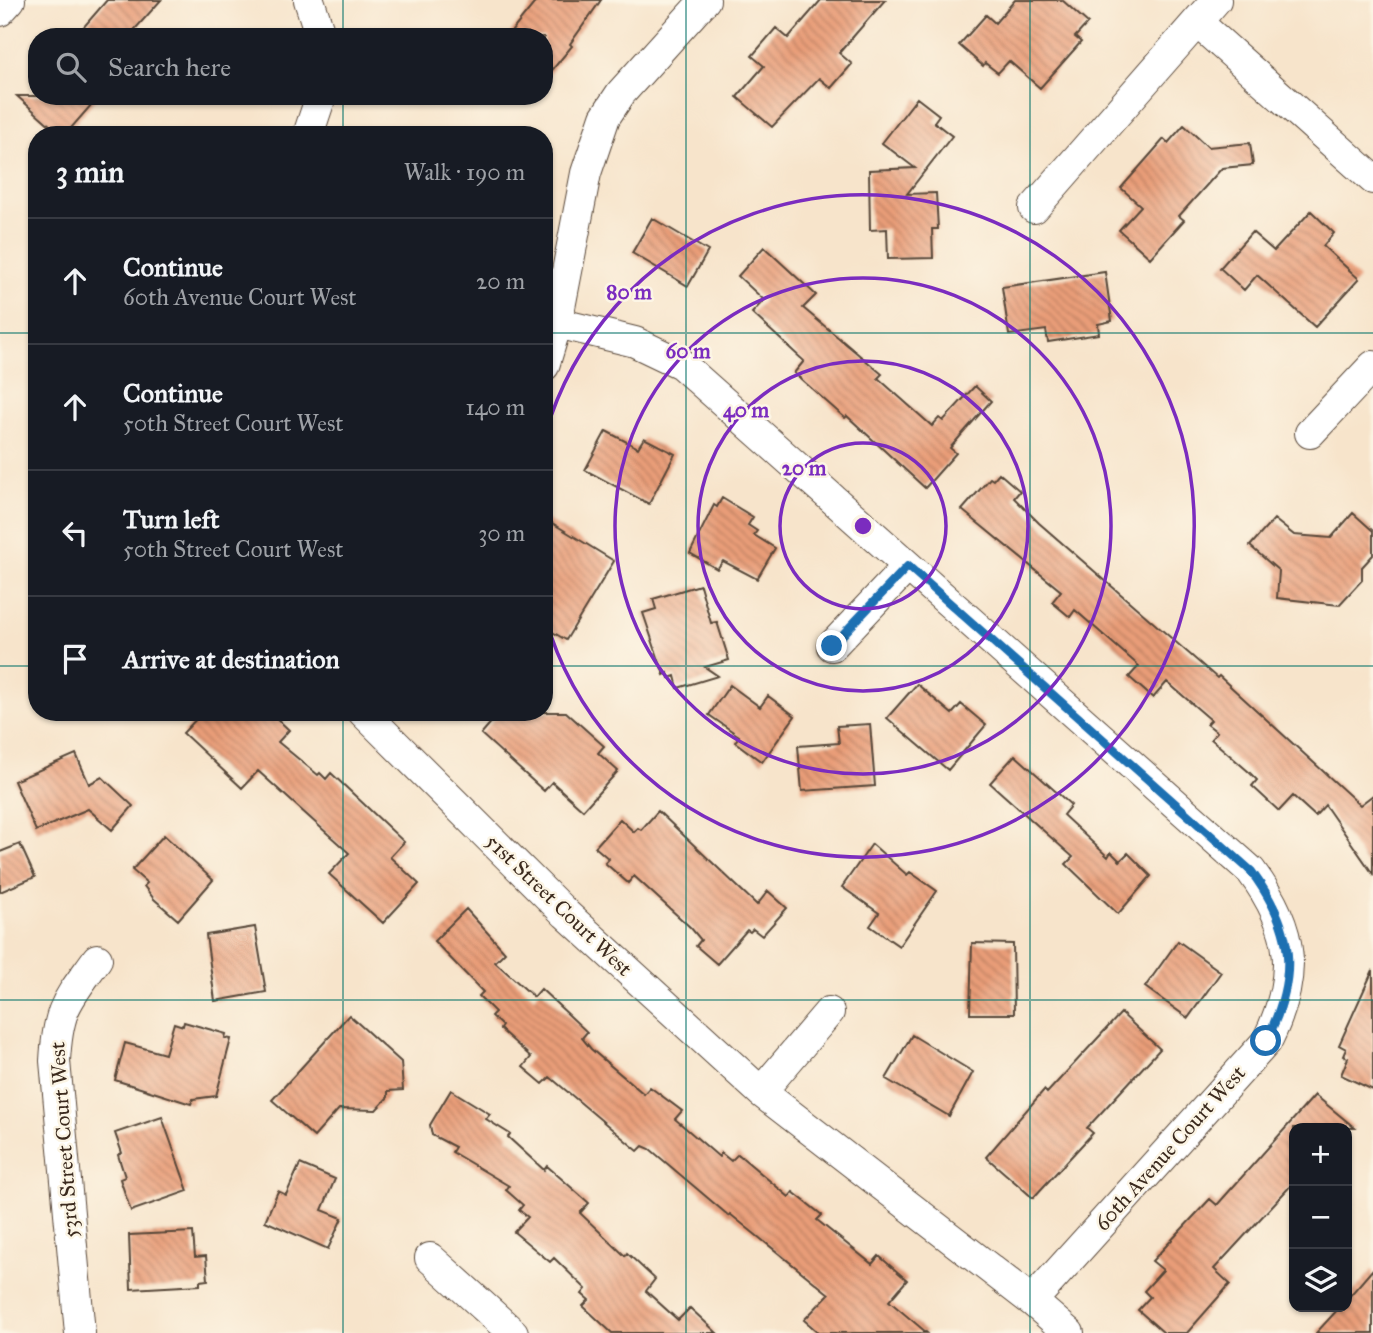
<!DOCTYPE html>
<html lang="en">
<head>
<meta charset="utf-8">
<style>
  body { margin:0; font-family:"IM FELL Great Primer",serif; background:#242831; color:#f1f3f6 }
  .controls { position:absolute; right:21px; bottom:21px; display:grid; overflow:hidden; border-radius:14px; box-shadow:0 2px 5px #0004 }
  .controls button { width:63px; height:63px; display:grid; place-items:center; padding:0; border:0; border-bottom:2px solid #363941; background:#171b24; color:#f1f3f6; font:35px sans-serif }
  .stop { position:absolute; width:21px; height:21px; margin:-16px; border:5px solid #1f6fb2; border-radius:50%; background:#fff }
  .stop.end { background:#1f6fb2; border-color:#fff; box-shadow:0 2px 7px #0008 }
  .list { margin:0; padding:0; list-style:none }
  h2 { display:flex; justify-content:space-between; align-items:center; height:91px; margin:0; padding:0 28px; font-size:30px }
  h2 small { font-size:23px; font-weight:400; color:#9ea1a6 }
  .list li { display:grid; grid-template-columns:46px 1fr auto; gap:21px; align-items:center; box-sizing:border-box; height:126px; padding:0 28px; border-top:2px solid #363941 }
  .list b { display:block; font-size:26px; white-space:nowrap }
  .list p { margin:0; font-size:23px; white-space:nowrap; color:#9ea1a6 }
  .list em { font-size:23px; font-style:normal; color:#9ea1a6 }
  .icon { flex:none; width:38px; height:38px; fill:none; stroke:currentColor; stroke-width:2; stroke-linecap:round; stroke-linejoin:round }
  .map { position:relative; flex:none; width:1373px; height:1333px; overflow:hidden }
  .search { position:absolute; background:#171b24; box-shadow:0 2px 5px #0004; left:28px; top:28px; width:525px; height:77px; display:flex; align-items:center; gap:18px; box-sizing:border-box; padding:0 24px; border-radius:28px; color:#9ea1a6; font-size:26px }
  .panel { position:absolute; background:#171b24; box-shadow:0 2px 5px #0004; left:28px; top:126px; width:525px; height:595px; border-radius:28px }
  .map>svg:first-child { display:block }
  .building { fill:url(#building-back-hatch) }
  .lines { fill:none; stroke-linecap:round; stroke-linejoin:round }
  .minor-casing { stroke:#574638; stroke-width:32 }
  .minor { stroke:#fff; stroke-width:30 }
  .route { stroke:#1f6fb2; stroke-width:9 }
  .grid { fill:none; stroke:#0f766e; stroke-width:2; stroke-opacity:0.55 }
  .ring { fill:none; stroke:#7b2cbf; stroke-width:3.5 }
  .labels { text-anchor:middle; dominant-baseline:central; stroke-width:5; stroke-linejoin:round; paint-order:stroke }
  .street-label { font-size:21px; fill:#3b2a1e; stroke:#fcf5e5 }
  .centre { fill:#7b2cbf; stroke:#fcf5e5; stroke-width:3.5 }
  .ring-label { font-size:21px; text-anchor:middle; font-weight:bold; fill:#7b2cbf; stroke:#fcf5e5; stroke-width:5; stroke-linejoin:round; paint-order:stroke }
</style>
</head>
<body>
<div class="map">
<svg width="1373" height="1333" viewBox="0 0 1373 1333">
  <defs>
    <pattern id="building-back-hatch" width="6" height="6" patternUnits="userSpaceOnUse" patternTransform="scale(1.75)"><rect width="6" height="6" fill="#e99d78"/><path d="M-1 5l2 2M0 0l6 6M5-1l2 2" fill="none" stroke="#be8062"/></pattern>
  </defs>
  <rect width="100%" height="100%" fill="#fcf5e5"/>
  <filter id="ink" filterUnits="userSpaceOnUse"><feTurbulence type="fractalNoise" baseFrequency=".0143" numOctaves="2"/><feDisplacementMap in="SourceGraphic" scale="14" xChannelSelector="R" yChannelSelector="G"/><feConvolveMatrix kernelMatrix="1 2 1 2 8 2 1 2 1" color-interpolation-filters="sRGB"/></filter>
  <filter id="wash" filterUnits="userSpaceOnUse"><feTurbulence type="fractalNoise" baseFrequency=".00686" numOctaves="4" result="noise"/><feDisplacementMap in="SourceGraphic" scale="28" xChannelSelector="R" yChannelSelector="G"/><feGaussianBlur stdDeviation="1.57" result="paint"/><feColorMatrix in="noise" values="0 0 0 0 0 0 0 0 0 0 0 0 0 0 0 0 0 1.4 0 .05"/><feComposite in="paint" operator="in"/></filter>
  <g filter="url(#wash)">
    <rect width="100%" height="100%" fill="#f7e4cb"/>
    <g id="blocks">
      <path class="building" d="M107 0H161L128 37H75Z
        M537 0H601L570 44 572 46 544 80V37H507Z
        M821 0H885L839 53 852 64 831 88 819 78 772 127 737 97 764 66 752 56 776 28 788 38Z
        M1015 0H1062L1088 23 1075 37 1081 42 1040 88 1009 61 998 73 985 63 983 66 959 45 986 15 995 23Z
        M17 96H99L65 135H61Z
        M917 98 939 115 934 122 952 136 907 194 936 193 938 229H932L933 258 888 259 887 229 870 230 869 170 915 168 882 143Z
        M1184 125 1208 147 1250 143 1253 165 1222 168 1179 216 1184 220 1150 258 1119 230 1141 206 1121 188 1164 139 1168 143Z
        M1311 211 1334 233 1323 246 1359 279 1315 327 1257 275 1244 290 1220 268 1252 232 1274 251Z
        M652 218 708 251 688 286 632 253Z
        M764 247 816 295 803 308 882 374 878 378 932 426 939 418 943 421 975 386 991 401 950 448 956 453 925 488 847 416 845 418 794 373 804 361 752 313 764 300 738 276Z
        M1105 272 1112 321 1098 324 1099 334 1048 342 1046 330 1009 335 1002 287Z
        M606 431 638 448 644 438 675 454 649 504 585 470Z
        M999 473 1020 491 1014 498 1039 523 1217 678 1219 676 1360 805 1373 795V874L1325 805 1315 816 1293 796 1279 811 1252 786 1257 780 1249 772 1211 739 1217 732 1207 724 1211 720 1167 682 1153 698 1129 677 1139 666 1075 610 1070 617 1052 602 1061 591 962 510 990 478 993 480Z
        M722 498 753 517 748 525 757 531 754 535 775 548 757 579 723 561 717 569 690 553 714 505 717 507Z
        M1353 513 1373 531V555L1362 567V580L1339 605 1277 598 1279 571 1250 546 1274 519 1294 535 1331 538Z
        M544 518 614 561 566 640 544 627Z
        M700 585 711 623 717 622 729 660 705 667 718 676 678 688 675 676 669 678 668 673 664 675 643 613 656 609 653 599Z
        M917 684 952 714 961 704 986 725 948 770 887 718Z
        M730 685 760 707 768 696 795 716 762 762 735 742 739 736 709 715Z
        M203 712H270L289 730 278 742 318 775 320 773 326 779 331 773 404 842 390 857 419 884 383 923 329 874 349 853 258 771 242 788 183 733Z
        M500 712H566L604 746 598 753 618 771 583 810 552 782 544 791 481 734Z
        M870 724 875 786 802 791 798 746 839 743 837 726Z
        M76 754 89 784 102 777 133 806 112 830 88 809 36 831 14 781Z
        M1015 755 1071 805 1063 815 1108 857 1111 852 1120 861 1128 853 1151 876 1118 914 1066 864 1073 857 990 783Z
        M658 811 757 905 768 891 787 908 762 936 753 929 750 932 747 930 717 964 696 946 701 940 691 928 634 876 628 883 605 863 609 859 595 847 620 819 634 832 638 828 641 830Z
        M164 835 213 880 178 920 154 899 144 886 147 883 132 870Z
        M20 844 35 877 0 892V852Z
        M872 844 907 875 910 872 937 891 899 946 870 926 879 913 842 887Z
        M466 909 505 952 495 962 534 997 541 989 587 1032 582 1038 591 1049 644 1094 650 1087 682 1111 675 1119 719 1157 721 1153 731 1161 738 1154 789 1197 793 1192 822 1215 817 1220 872 1264 879 1256 907 1280 889 1301 927 1333H819L804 1320 829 1294 730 1214 729 1216 650 1149 643 1146 638 1151 550 1077 543 1084 523 1067 531 1057 500 1029 502 1026 491 1016 495 1012 479 996 483 992 434 941Z
        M255 927 266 992 215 1001 206 935Z
        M1178 941 1221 972 1188 1018 1145 987Z
        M972 943 1013 944 1014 1014H970Z
        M1373 970V1090L1341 1075 1348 1058 1343 1056 1346 1049 1339 1045Z
        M1121 1013 1160 1049 1087 1128 1093 1133 1033 1198 986 1157 1044 1090 1047 1093Z
        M349 1015 401 1062 403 1090 388 1091V1097L376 1110 339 1109 314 1137 272 1100Z
        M184 1022 226 1034 225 1038 231 1039 216 1096 193 1099 191 1104 115 1080 125 1043 165 1054 174 1023 183 1026Z
        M912 1035 973 1072 949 1116 886 1079Z
        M451 1090 490 1114 486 1119 510 1134 508 1137 544 1170 547 1166 589 1203 580 1213 625 1256 627 1253 655 1279 646 1291 678 1320 690 1308 717 1333H612L583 1306 589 1300 582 1294 586 1289 554 1258 550 1262 514 1232 528 1217 519 1210 523 1205 506 1190 509 1186 452 1152 455 1147 432 1135 430 1125Z
        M1315 1095 1355 1128H1294V1182L1214 1269 1230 1284 1187 1333H1164L1138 1310 1150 1297 1144 1291 1163 1270 1152 1261 1210 1199 1217 1205Z
        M162 1117 188 1191 131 1211 120 1179 125 1177 118 1155 122 1153 115 1133Z
        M300 1164 335 1179 322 1210 342 1218 328 1249 265 1221 278 1191 286 1195Z
        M193 1232 195 1257 206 1256 208 1280 200 1281V1285L131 1289 129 1235Z
        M1373 1269V1333H1316L1340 1307H1347V1299Z"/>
    </g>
  </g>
  <g filter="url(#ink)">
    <use href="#blocks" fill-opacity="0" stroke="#574638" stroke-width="2"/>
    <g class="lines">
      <g class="minor-casing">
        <path id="minor" d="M309 0 321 37
          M0 11 10 0
          M1197 22 1373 179
          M308 135 321 96
          M1034 208 1216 0
          M557 323 635 342 681 364 1251 871C1295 930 1299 976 1267 1041L1032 1301
          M544 366 557 323 586 173 605 117 621 93 705 0
          M1310 433 1373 366
          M832 646 908 566
          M363 712 566 914 761 1092 1032 1301 1069 1333
          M761 1092 829 1012
          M430 1258 513 1333
          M80 1333 55 1061C58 1007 67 1001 97 959"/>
      </g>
      <use href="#minor" class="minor"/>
    </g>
  </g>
  <g class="lines" filter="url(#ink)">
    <path class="route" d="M832 646 908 566 1251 871C1295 930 1299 976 1266 1041"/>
  </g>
  <path class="grid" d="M343 0V37M686 0V1333M1030 0V1333M343 96V135M0 333H37M544 333H1373M0 666H37M544 666H1373M343 712V1333M0 1000H1373"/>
  <g class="ring">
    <circle cx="863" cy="526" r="83"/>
    <circle cx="863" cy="526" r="165"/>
    <circle cx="863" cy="526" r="248"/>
    <path d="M545 435A331 331 0 1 1 545 617"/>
  </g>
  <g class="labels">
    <g class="street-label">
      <text transform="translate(559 905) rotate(44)">51st Street Court West</text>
      <text transform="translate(64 1140) rotate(-94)">53rd Street Court West</text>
      <text transform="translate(1170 1148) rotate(-48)">60th Avenue Court West</text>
    </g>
  </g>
  <circle cx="863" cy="526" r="10" class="centre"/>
  <g class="ring-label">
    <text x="629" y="299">80 m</text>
    <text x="688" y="358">60 m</text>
    <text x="746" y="417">40 m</text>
    <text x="804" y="475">20 m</text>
  </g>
</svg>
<div class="controls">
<button>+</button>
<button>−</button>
<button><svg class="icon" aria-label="layers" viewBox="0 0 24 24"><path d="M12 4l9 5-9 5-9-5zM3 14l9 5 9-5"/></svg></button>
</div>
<div class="stop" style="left:1266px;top:1041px"></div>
<div class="stop end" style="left:832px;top:646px"></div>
<div class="search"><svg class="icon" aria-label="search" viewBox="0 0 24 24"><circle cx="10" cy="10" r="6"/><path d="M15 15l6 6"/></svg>Search here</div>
<section class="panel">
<h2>3 min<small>Walk · 190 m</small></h2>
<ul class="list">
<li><svg class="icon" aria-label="ahead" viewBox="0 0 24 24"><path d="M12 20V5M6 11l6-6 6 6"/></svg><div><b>Continue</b><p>60th Avenue Court West</p></div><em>20 m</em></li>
<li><svg class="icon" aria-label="ahead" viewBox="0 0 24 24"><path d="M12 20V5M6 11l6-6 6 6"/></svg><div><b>Continue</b><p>50th Street Court West</p></div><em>140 m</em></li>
<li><svg class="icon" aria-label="left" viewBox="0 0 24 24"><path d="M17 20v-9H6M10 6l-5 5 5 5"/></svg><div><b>Turn left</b><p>50th Street Court West</p></div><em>30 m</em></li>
<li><svg class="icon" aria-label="arrive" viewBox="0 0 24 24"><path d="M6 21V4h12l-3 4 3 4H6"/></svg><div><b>Arrive at destination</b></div></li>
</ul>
</section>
</div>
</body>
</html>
